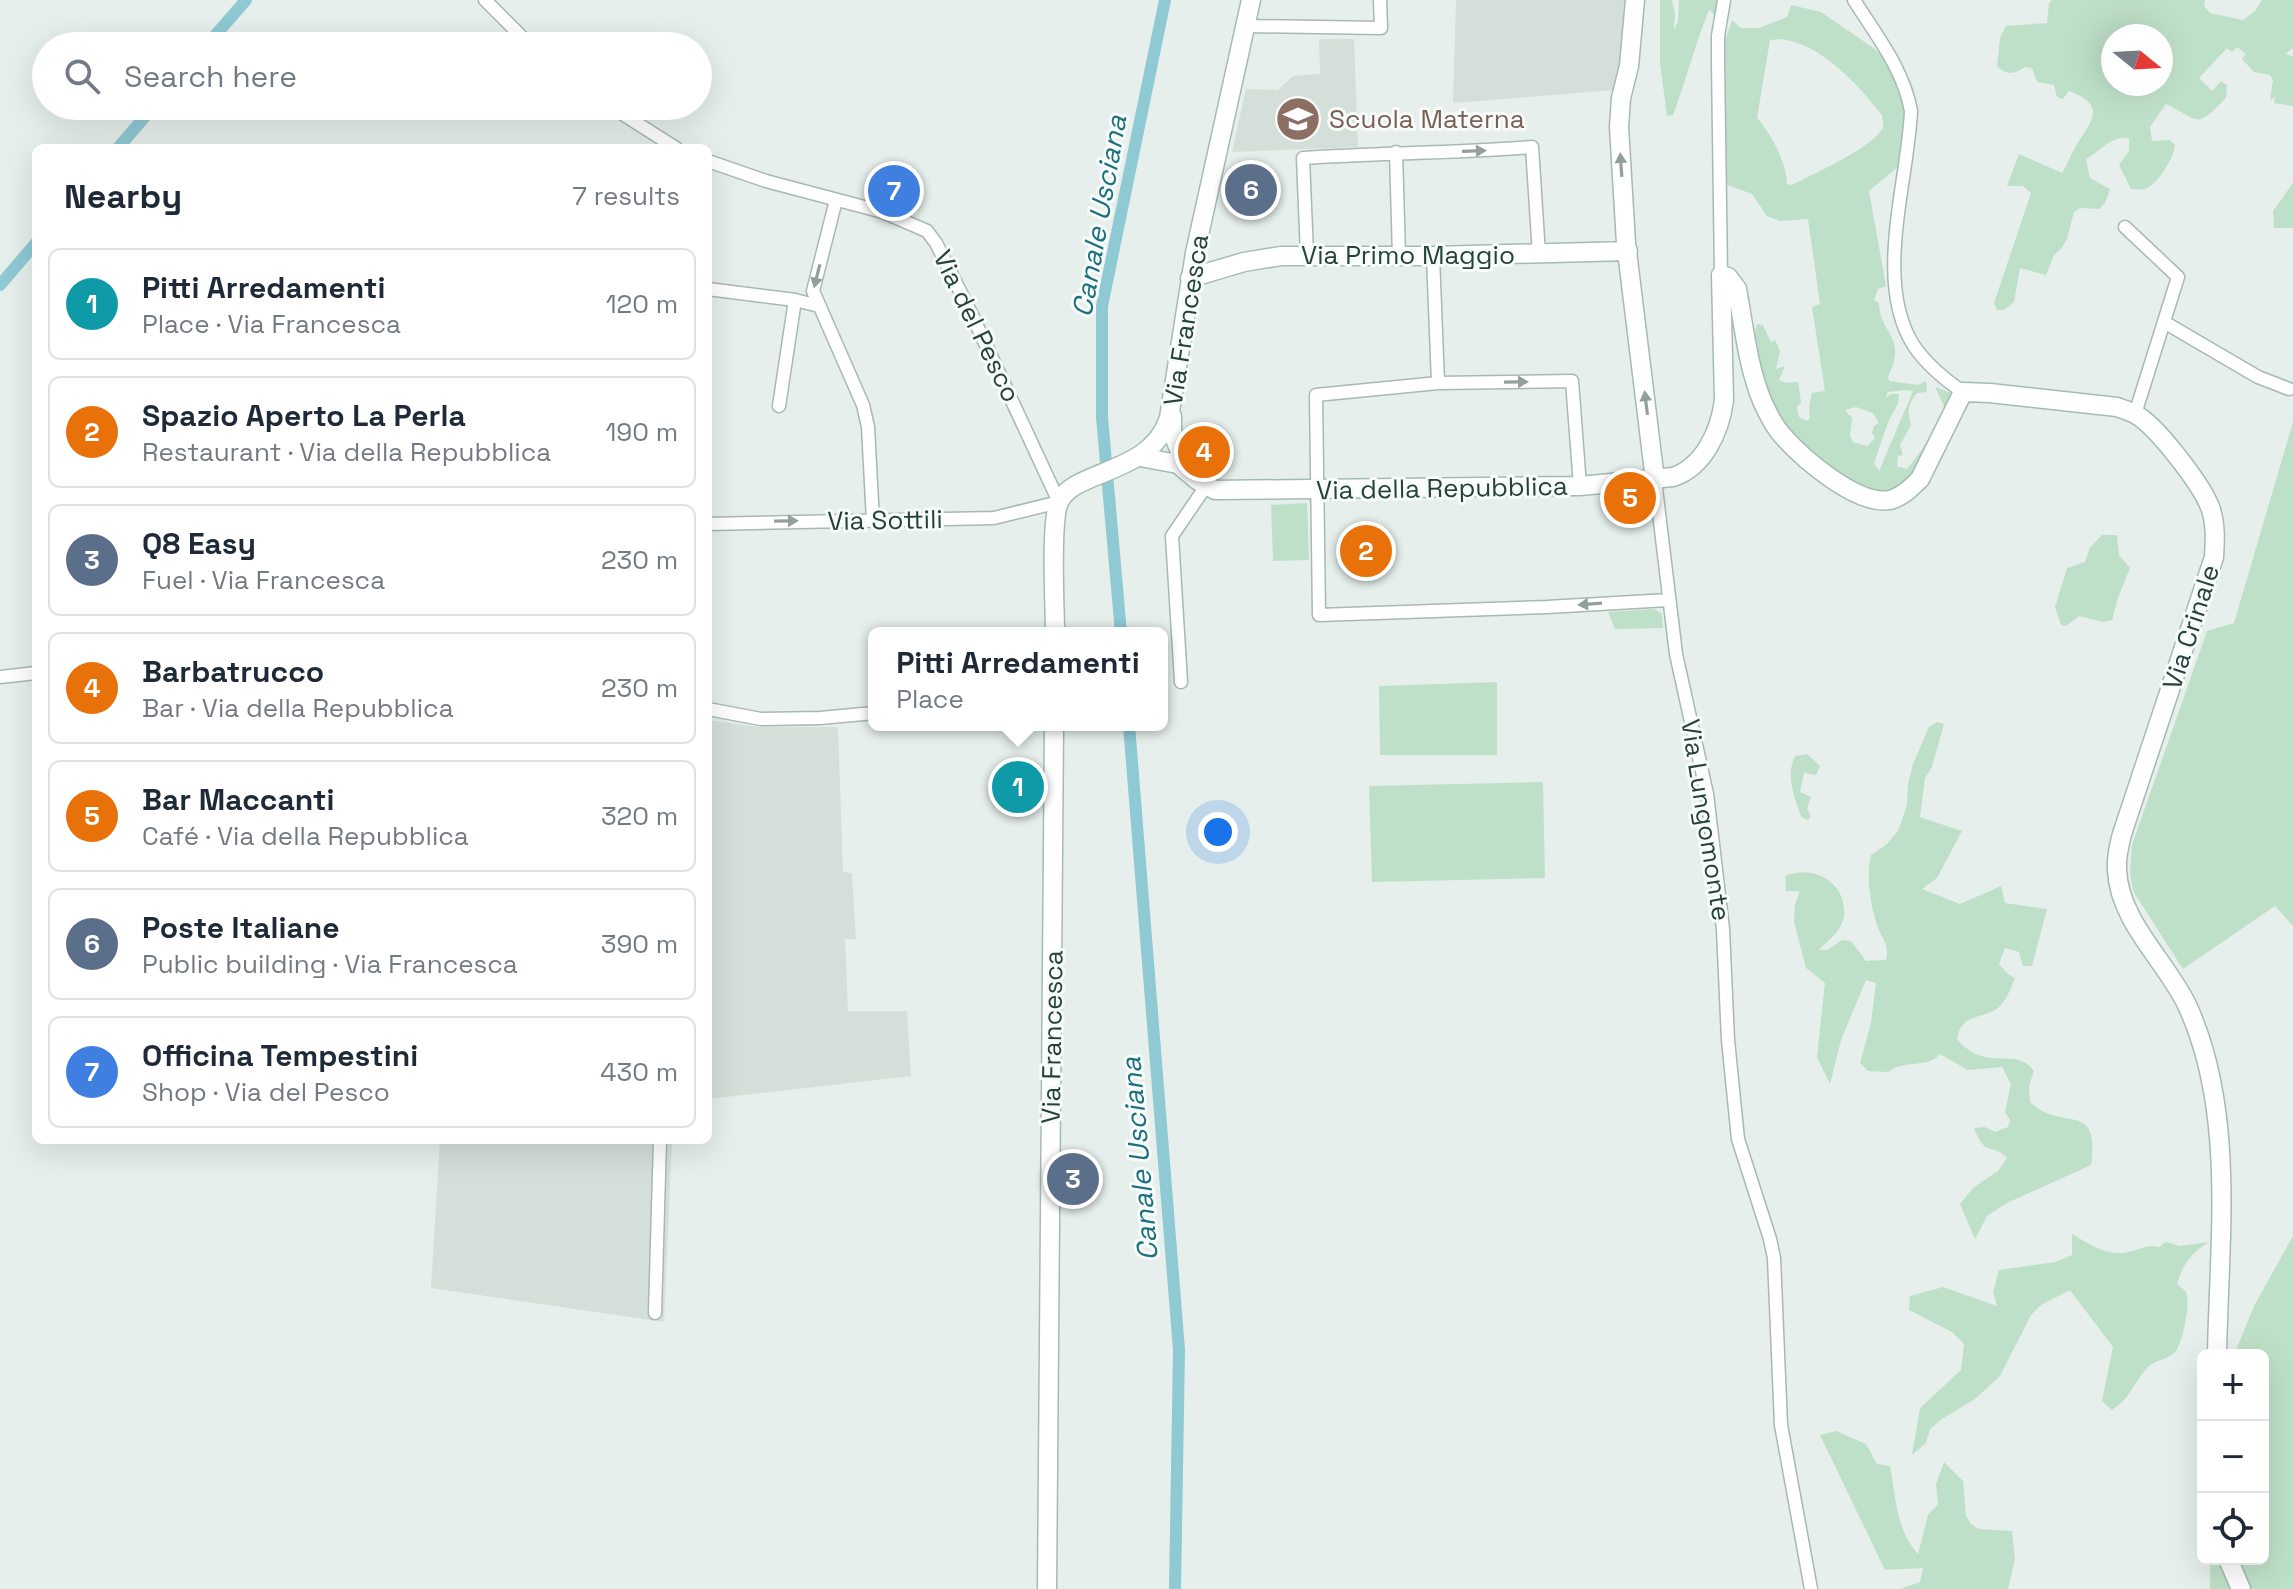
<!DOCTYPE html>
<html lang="en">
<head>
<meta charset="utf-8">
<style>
  body { margin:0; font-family:"Space Grotesk",sans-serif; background:#f2f2f3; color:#1f2937 }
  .controls { position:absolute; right:24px; bottom:24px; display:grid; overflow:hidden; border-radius:12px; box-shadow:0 8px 32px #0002 }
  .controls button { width:72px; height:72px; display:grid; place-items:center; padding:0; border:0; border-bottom:2px solid #e0e1e3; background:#fff; color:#1f2937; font:40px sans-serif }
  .compass { position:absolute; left:2101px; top:24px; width:72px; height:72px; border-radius:50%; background:#fff; box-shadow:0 8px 32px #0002; rotate:108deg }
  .you { position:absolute; left:1218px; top:832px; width:28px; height:28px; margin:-20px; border:6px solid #fff; border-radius:50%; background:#1a73e8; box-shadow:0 0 0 12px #1a73e833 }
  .badge { display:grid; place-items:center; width:52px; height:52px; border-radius:50%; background:#db2777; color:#fff; font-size:26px; font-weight:700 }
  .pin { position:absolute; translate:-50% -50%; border:4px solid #fff; box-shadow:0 2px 8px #0006 }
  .popup { position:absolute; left:868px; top:627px; width:300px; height:104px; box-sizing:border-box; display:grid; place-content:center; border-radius:12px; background:#fff; filter:drop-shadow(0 2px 6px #0005); font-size:26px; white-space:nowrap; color:#747a83 }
  .popup b { font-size:30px; color:#1f2937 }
  .popup::after { content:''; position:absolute; left:50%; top:100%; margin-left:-16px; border:16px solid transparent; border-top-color:#fff }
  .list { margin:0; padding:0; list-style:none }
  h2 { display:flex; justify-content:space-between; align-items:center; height:104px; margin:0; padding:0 32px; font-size:34px }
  h2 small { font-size:26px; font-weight:400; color:#747a83 }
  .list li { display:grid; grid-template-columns:52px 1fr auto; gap:24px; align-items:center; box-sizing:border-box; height:112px; margin:0 16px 16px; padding:0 16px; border:2px solid #e0e1e3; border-radius:12px }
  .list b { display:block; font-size:30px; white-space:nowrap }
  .list p { margin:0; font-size:26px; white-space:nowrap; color:#747a83 }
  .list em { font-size:26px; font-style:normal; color:#747a83 }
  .icon { flex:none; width:44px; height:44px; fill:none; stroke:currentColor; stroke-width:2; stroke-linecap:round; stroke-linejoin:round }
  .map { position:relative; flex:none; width:2293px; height:1589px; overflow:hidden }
  .search { position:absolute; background:#fff; box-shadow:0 8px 32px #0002; left:32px; top:32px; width:680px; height:88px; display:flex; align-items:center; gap:20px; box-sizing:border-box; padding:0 28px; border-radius:44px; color:#747a83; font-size:30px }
  .panel { position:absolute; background:#fff; box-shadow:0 8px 32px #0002; left:32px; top:144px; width:680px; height:1000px; border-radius:12px }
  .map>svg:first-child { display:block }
  .built { fill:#d4dfda }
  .green { fill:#bfe0c8; fill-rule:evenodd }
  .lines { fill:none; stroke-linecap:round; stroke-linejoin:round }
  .canal { stroke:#8ec9d4; stroke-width:12 }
  .street-casing { stroke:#a8b8b2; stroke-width:15 }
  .secondary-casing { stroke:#a4bbb3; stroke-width:21 }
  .street { stroke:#fff; stroke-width:12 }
  .secondary { stroke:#fff; stroke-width:18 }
  .oneway { fill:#92a09c }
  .labels { text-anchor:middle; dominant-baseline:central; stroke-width:6; stroke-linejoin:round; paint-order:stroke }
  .education-label { font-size:26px; fill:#785e54; stroke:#f7fbf9; text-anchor:start }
  .street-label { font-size:26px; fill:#24423a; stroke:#f7fbf9 }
  .water-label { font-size:28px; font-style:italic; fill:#1c6f80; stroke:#f7fbf9 }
</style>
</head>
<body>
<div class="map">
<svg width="2293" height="1589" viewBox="0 0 2293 1589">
  <rect width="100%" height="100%" fill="#e6efeb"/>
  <path class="built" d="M1456 0H1628L1623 60 1615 90 1453 103Z
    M1319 39H1354L1358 147 1232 152 1246 89 1278 90 1293 76 1320 74Z
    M708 720 759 727H838L843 872 852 873 856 939H845L848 1011H907L911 1076 708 1099Z
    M440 1140H672L664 1322 431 1288Z"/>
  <path class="green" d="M1660 0H1672L1675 13 1674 31 1678 21 1679 0H1718L1715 15 1709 10C1695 45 1686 80 1673 115L1667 116 1660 63Z
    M2052 0H2205L2204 6 2210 13 2243 20 2255 11 2262 0H2293V48L2285 54 2293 56V106L2274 103 2275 97 2270 100 2273 80 2270 75 2254 72 2242 59 2246 54 2237 47 2232 52 2227 48 2199 78 2212 91 2221 81 2227 85 2226 98C2194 131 2200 120 2166 104L2150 127 2152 141 2170 140 2175 145C2174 157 2158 185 2145 189 2141 190 2136 189 2131 189L2119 165 2129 151V138C2112 135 2100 151 2086 159L2090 178 2110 189 2105 203 2099 209 2080 208 2074 212 2067 239 2061 249 2054 255 2046 275 2020 268 2014 302 2004 310H1997L1994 303 2031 193 2023 186H2007L2019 154 2062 173C2067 164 2072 153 2077 144 2094 119 2105 104 2069 91L2063 99 2057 97 2054 85 2037 82 2032 68 2025 67C2015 74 2007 76 1997 66L2000 38 2006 26 2047 23 2049 3ZM2113 36H2161V84H2113Z
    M1791 5 1821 12 1875 49 1891 66 1906 105 1899 166 1869 191 1886 286 1878 289 1874 300 1879 303C1880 336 1908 335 1888 377L1889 381 1918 385 1926 381 1927 392 1917 393C1908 403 1907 413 1911 425L1900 445 1903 455 1898 456 1897 466 1907 469C1922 451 1937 428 1944 406L1935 387 1951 393V400L1917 473 1889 495C1855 489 1801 453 1782 424 1771 408 1765 392 1760 373 1756 355 1751 342 1757 324L1763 325 1771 342 1775 340 1780 351 1776 369 1785 366 1779 380 1786 383 1798 382 1801 402 1797 407 1799 417 1807 421 1810 418 1809 407 1812 393 1825 391 1812 307 1820 304 1808 219 1780 221 1767 216 1752 194 1725 184V41L1732 20 1741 28H1759L1787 17ZM1782 39C1824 46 1856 83 1882 115 1882 118 1884 124 1883 127 1875 147 1813 174 1792 185L1787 184C1787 164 1771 133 1757 118L1770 40ZM1907 390 1913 391 1879 471 1874 463 1889 420 1898 404 1899 394H1891L1885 398 1888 392ZM1856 407 1873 413 1879 423 1874 426 1872 433 1875 438 1867 446 1853 442 1850 436 1852 418 1845 410Z
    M2293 183V228H2274L2273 211Z
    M2293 422V926L2275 906 2183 969 2133 891 2130 873 2132 845 2207 631 2234 623Z
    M1307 503 1309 560 1273 561 1271 505Z
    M2102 535H2117L2119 555 2130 568 2118 598 2112 620 2103 622 2079 616 2066 626 2061 625 2055 607 2067 568 2085 562 2090 547Z
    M1654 609 1662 614 1663 628 1615 629 1608 612Z
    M1497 682V755H1380L1379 686Z
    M1937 722 1944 724 1932 767 1925 778 1920 817 1962 831 1937 878 1922 889 1960 904 2001 886 2005 903 2047 909 2032 966H2023L2019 952 2005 948 1999 964 2008 974 2015 978C2011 988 2005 1005 1995 1010 1978 1019 1961 1015 1957 1039 1986 1074 2016 1045 2034 1071L2029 1086 2030 1102C2063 1134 2100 1098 2091 1165L2007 1203 1987 1216 1975 1239 1960 1204 1973 1188 1998 1171 2007 1158C1991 1142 1985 1158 1974 1128L1985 1127 1995 1132 2008 1127 2010 1120 2005 1112 2011 1084 2002 1067 1968 1070 1940 1054C1927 1069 1906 1059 1888 1072L1868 1071 1860 1063 1871 1023 1876 983 1866 980 1841 1040 1830 1084 1817 1057 1825 983 1806 968 1794 922 1795 904 1800 891H1786L1785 876C1813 864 1847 882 1844 916 1843 930 1827 941 1819 950H1827L1842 940 1851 941 1866 961 1886 960C1890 943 1881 939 1877 925 1870 902 1866 877 1871 855L1887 844 1898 831 1907 805 1908 784 1913 764 1929 727Z
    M1807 754 1820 766 1816 775 1804 773 1800 792 1811 797 1807 809 1811 816 1808 820 1801 817C1795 798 1785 776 1795 756Z
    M1543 782 1545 878 1372 882 1369 786Z
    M2072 1234C2087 1243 2103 1254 2121 1253 2134 1253 2147 1243 2159 1247L2166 1242 2180 1246 2209 1242C2191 1253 2183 1264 2177 1284 2178 1285 2186 1291 2186 1292 2191 1300 2183 1344 2175 1352 2168 1360 2156 1359 2148 1367 2134 1382 2130 1399 2112 1410L2102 1401 2113 1347 2070 1290 2041 1305 2031 1315 2000 1376 1975 1399 1942 1419 1930 1429 1926 1443 1912 1455 1920 1408 1961 1370 1964 1344 1952 1332 1909 1310 1910 1296 1943 1287 1997 1306 1993 1292 1999 1270 2056 1262 2072 1255Z
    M2293 1236V1589H2210V1559H2263V1355H2234L2254 1306Z
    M1836 1431 1866 1444 1877 1464 1890 1466C1896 1498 1896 1529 1918 1554L1928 1515 1938 1504 1936 1484 1944 1462 1963 1481 1966 1516 1971 1524 1979 1529 2012 1531 2015 1559 2008 1589H1900L1920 1582 1923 1568 1885 1570 1820 1435Z"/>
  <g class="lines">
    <path class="canal" d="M206 46 246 0
      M118 148 154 106
      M0 285 36 243
      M1121 633 1102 417V306L1165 0
      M1129 725 1179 1350 1175 1589"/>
    <g class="street-casing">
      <path id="street" d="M485 0 531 46
        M1854 0C1876 35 1904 70 1911 111 1908 182 1873 283 1914 346 1927 365 1944 379 1963 392
        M1245 26 1381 28 1380 0
        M610 106 676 148
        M1396 152 1399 256
        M708 161 766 181 883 212 927 231 936 243 972 315 1059 502 994 518 708 524
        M836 200 813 291 863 405 868 427 873 521
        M2125 227 2178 277 2135 414
        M1307 255 1303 158C1379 153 1456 153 1532 147L1539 254
        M1433 256 1438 383
        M1721 275 1718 62V36L1724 0
        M708 289 795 300 819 306
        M2164 322 2258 377 2289 389
        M779 406 795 300
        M1655 480 1676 654 1707 794 1723 929 1728 1040 1738 1139 1770 1239 1774 1258 1781 1425 1811 1589
        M1580 486 1572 381 1438 383 1316 395 1319 615 1547 607 1668 600
        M0 677 36 673
        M1181 682 1172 536 1206 486
        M708 709 761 719 820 718 874 713
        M655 1313 660 1140"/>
    </g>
    <g class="secondary-casing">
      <path id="secondary" d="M1635 0 1629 66 1621 98 1619 127 1626 243 1655 480
        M1190 278 1244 262 1281 256H1433L1628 251
        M1172 416V431L1187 470
        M1140 457 1178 464 1197 480 1215 490 1580 486 1673 477C1704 467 1720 431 1724 400L1721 275 1728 277 1737 289C1744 327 1748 368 1763 403 1768 414 1774 426 1782 435 1802 458 1857 506 1890 500 1902 497 1912 487 1920 479L1963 392 1990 393 2117 407C2122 409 2129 411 2135 414 2156 425 2201 484 2210 507 2216 523 2215 540 2214 557L2122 834C2119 846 2116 858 2117 870 2119 921 2166 961 2187 1005 2236 1111 2219 1240 2217 1355
        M1055 633C1055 607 1050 522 1059 502 1074 469 1151 475 1169 418L1195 253 1251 0
        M2228 1559 2241 1589
        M1047 1589 1054 725"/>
    </g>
    <use href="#street" class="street"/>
    <use href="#secondary" class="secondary"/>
  </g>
  <defs><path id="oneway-solid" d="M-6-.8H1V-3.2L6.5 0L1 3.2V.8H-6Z" transform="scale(2)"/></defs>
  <g class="oneway">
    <use href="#oneway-solid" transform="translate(1474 151) rotate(-2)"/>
    <use href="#oneway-solid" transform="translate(1621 165) rotate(-94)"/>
    <use href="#oneway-solid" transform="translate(817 276) rotate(104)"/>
    <use href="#oneway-solid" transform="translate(1516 382) rotate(-1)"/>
    <use href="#oneway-solid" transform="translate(1646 403) rotate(-97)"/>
    <use href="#oneway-solid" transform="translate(786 521) rotate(-1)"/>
    <use href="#oneway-solid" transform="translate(1590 604) rotate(176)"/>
  </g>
  <defs>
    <g id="school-disc" transform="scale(2.3)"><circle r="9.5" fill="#8d6e63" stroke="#f7fbf9"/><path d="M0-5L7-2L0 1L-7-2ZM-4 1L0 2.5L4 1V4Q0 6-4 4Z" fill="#fff"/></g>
  </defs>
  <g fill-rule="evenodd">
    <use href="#school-disc" x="1298" y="119"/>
  </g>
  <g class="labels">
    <g class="education-label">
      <text x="1329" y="119">Scuola Materna</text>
    </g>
    <g class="street-label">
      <text x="1408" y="255">Via Primo Maggio</text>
      <text transform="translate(1186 320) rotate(-81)">Via Francesca</text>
      <text transform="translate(977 326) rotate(64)">Via del Pesco</text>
      <text transform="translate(1442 488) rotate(-1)">Via della Repubblica</text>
      <text transform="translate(885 520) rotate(-1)">Via Sottili</text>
      <text transform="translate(2191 627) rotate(-72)">Via Crinale</text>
      <text transform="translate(1706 820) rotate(81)">Via Lungomonte</text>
      <text transform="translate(1052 1037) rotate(-89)">Via Francesca</text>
    </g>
    <g class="water-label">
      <text transform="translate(1099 216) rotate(-80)">Canale Usciana</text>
      <text transform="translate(1139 1159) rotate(-95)">Canale Usciana</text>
    </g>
  </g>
</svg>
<div class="controls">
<button>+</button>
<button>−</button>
<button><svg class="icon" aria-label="locate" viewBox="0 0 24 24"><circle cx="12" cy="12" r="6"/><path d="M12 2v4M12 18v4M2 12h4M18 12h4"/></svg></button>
</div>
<svg class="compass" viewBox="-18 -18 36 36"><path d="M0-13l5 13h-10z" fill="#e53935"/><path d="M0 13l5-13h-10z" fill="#747a83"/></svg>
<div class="you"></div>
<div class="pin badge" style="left:1018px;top:787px;background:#0f9aa8">1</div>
<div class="popup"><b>Pitti Arredamenti</b>Place</div>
<div class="pin badge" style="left:1366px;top:551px;background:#e8710a">2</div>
<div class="pin badge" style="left:1073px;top:1179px;background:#5c6f8a">3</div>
<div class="pin badge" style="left:1204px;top:452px;background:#e8710a">4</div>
<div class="pin badge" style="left:1630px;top:498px;background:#e8710a">5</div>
<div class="pin badge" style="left:1251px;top:190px;background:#5c6f8a">6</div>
<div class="pin badge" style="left:894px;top:191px;background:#3f7fe0">7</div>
<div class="search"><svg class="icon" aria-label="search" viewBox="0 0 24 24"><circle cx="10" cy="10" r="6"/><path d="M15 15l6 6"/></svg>Search here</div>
<section class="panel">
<h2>Nearby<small>7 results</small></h2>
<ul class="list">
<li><span class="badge" style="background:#0f9aa8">1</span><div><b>Pitti Arredamenti</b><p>Place · Via Francesca</p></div><em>120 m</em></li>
<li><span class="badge" style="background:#e8710a">2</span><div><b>Spazio Aperto La Perla</b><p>Restaurant · Via della Repubblica</p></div><em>190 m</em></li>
<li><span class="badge" style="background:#5c6f8a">3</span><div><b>Q8 Easy</b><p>Fuel · Via Francesca</p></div><em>230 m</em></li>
<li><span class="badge" style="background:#e8710a">4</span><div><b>Barbatrucco</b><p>Bar · Via della Repubblica</p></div><em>230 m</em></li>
<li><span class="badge" style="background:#e8710a">5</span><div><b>Bar Maccanti</b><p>Café · Via della Repubblica</p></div><em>320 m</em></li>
<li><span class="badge" style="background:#5c6f8a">6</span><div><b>Poste Italiane</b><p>Public building · Via Francesca</p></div><em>390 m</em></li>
<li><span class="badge" style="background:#3f7fe0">7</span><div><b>Officina Tempestini</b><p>Shop · Via del Pesco</p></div><em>430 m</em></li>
</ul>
</section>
</div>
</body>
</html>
